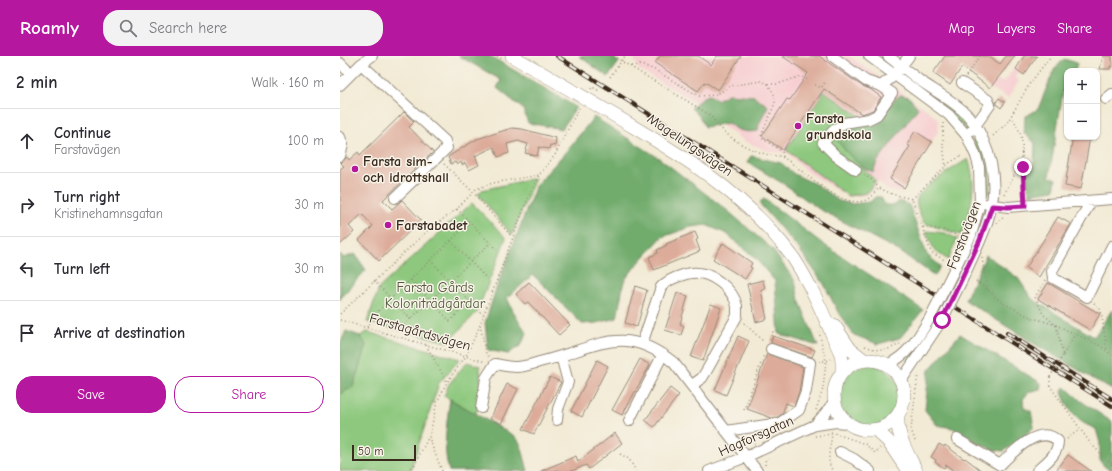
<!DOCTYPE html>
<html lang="en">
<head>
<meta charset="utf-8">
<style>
  body { margin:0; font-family:"Comic Neue",sans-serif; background:#f2f2f3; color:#2b2b33 }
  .controls { position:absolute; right:12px; top:12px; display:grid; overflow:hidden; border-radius:8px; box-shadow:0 1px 3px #0004 }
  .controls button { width:36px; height:36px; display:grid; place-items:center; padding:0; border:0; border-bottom:1px solid #e1e1e2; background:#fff; color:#2b2b33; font:20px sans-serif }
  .scale { position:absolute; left:12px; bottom:10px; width:64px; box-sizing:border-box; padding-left:4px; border:2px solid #3b2a1e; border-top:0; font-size:11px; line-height:14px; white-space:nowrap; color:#3b2a1e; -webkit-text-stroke:3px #f7f3e8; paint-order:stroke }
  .stop { position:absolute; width:12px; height:12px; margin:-9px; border:3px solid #b5179e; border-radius:50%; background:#fff }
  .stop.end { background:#b5179e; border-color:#fff; box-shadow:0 1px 4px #0008 }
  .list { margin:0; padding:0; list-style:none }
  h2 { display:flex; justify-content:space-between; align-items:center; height:52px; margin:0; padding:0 16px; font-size:17px }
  h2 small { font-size:13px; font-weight:400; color:#7c7c81 }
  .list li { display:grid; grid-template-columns:26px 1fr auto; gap:12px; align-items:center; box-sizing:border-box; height:64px; padding:0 16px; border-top:1px solid #e1e1e2 }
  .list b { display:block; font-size:15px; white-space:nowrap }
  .list p { margin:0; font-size:13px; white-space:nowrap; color:#7c7c81 }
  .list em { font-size:13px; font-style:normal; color:#7c7c81 }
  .actions { display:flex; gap:8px; padding:12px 16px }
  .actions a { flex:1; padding:9px 0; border:1px solid #b5179e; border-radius:16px; text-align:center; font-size:14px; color:#b5179e }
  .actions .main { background:#b5179e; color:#fff }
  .icon { flex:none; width:22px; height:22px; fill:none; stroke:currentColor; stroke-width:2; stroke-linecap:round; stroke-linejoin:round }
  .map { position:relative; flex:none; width:772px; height:415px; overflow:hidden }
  header { display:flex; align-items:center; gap:24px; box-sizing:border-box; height:56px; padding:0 20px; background:#b5179e; color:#fff }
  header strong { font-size:19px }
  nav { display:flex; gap:22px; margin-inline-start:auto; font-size:14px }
  .search { width:280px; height:36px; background:#f2f2f3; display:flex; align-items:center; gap:10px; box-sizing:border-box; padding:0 14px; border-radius:16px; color:#7c7c81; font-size:15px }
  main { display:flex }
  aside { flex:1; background:#fff }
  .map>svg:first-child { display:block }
  .built { fill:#f7cfd2 }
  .green { fill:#8dc87e; stroke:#64794e }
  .forest { fill:#72ac6d; stroke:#566b46 }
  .building { fill:#ddab9a }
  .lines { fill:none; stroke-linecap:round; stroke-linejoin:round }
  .minor-casing { stroke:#968a79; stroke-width:12 }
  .major-casing { stroke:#968a79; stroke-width:14 }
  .path { stroke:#968a79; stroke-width:1.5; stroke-dasharray:1 3; stroke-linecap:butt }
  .minor { stroke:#fff; stroke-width:10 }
  .major { stroke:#fff; stroke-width:13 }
  .rail-casing { stroke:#3b2a1e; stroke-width:4 }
  .rail { stroke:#f7f3e8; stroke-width:2.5; stroke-dasharray:8; stroke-linecap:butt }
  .minor-bridge-casing { stroke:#968a79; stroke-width:12; stroke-linecap:butt }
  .path-bridge { stroke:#968a79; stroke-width:1.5; stroke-dasharray:1 3; stroke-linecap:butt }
  .minor-bridge { stroke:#fff; stroke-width:10 }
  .route { stroke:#b5179e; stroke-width:5 }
  .poi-dot { fill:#b5179e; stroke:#f7f3e8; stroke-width:1.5 }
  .labels { text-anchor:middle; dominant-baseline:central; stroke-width:3; stroke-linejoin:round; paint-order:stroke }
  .poi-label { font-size:14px; font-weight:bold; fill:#3b2a1e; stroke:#f7f3e8; text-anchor:start }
  .street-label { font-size:14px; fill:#3b2a1e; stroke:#f7f3e8 }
  .park-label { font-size:14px; fill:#54593b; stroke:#f7f3e8 }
</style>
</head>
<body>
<header>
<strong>Roamly</strong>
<div class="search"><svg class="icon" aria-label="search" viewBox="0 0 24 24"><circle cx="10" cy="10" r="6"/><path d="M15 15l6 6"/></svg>Search here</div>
<nav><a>Map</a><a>Layers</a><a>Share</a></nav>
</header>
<main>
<aside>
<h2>2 min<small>Walk · 160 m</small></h2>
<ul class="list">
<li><svg class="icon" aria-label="ahead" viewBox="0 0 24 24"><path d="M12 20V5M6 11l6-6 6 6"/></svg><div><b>Continue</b><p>Farstavägen</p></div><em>100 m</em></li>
<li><svg class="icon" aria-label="right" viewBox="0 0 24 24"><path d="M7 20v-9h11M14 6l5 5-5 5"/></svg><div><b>Turn right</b><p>Kristinehamnsgatan</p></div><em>30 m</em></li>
<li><svg class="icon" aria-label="left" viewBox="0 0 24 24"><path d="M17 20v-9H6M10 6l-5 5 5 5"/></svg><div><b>Turn left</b></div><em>30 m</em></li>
<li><svg class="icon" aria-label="arrive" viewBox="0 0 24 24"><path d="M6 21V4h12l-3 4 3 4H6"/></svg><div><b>Arrive at destination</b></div></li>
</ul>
<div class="actions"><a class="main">Save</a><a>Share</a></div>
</aside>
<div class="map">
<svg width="772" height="415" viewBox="0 0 772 415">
  <rect width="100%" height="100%" fill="#f7f3e8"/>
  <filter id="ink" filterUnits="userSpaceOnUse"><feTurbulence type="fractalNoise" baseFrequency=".025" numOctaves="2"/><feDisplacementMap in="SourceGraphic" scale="8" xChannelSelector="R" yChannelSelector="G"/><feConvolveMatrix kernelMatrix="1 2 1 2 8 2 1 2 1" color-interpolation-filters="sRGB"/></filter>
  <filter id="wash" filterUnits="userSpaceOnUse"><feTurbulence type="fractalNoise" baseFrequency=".012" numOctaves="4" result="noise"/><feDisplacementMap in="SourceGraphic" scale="16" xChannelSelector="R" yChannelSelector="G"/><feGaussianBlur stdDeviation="0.9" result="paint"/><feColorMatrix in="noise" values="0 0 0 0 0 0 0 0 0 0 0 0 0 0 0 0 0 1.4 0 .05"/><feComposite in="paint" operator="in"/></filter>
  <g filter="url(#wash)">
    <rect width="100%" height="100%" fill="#f2ead4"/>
    <path class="built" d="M293 0H509L587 54 598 63 599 74 560 137 547 134 538 125 533 133 527 139 508 141 465 114 448 97 431 96 406 86 384 71 372 56 298 13Z
      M674 12 679 15 675 22 679 25 668 42 650 32 656 24 663 26 666 23Z"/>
    <path class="green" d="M575 27 620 59 631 72 627 74 574 29Z
      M484 35 533 69 516 67 503 92 536 125 527 137 508 140 446 94Z
      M637 81 649 113 650 137 645 138 643 108 633 84Z
      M628 103C638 128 631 155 621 179L584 167C581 160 575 150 577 143 581 131 617 110 628 103Z
      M195 122 172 179 138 138 142 134Z
      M132 147 166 182 137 256 108 286 27 266 39 232Z
      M586 175 605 177 617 183 608 204 594 194Z
      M597 257 600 260 569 305 566 304 585 278Z
      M27 276 120 303 99 327 70 415H0V338L13 330 26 289 20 280Z
      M127 306 140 310 141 337 136 358 104 340 109 328Z
      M498 340a31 31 0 1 1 62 0a31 31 0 1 1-62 0Z"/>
    <path class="forest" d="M119 0H150L236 51 222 73 188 67 183 53 157 32 161 24Z
      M239 0H270L279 6 268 21Z
      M724 3 737 7 735 15H727V22L725 23 709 121 716 123 714 134 689 138 687 124V115L694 111 695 87 684 77 685 61 698 53 714 14Z
      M388 38 414 40 428 50 419 68 418 75C405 77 398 75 388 67L365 71 359 60 351 52 363 41 369 39 377 44Z
      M560 39 569 41 578 52 537 106 533 116C518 111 503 93 494 80 497 77 500 74 503 71 514 64 527 71 538 68L551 47Z
      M254 61 319 102 388 155 432 193 455 225 459 244 478 290 439 278 435 225 416 203 387 178 366 169 351 171 322 181 294 212 284 225 277 262 257 267 242 268 193 219 167 242 176 261 187 277 181 289 168 298 148 294 145 267 156 233 196 129 223 99Z
      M411 100 441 107 454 118 477 129 499 145 512 148 530 146 535 141H541L545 149H555L559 145 569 149 587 199 600 210 595 220 559 195 479 153 447 130 407 106Z
      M424 143 483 188 583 254 560 282 538 288 514 279 499 258 484 228 459 193 419 147Z
      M0 198 4 202 15 198 26 214 3 239 0 244Z
      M646 199 678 222 692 243 754 281 772 254V334L693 287 625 244Z
      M6 275 20 280 26 289 13 331 0 338V288Z
      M620 278 701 327 700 333 689 336 683 343 684 352 691 355 694 371 678 385 664 395 653 394 627 382 613 372 597 369 585 354 589 314Z
      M725 331 741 345 772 366V415L765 411 760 405V387L756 373C752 371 746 369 742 366 732 360 724 345 722 334Z
      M110 343 176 381 181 389 188 415H109C102 392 107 366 110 343Z"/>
    <g id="blocks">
      <path class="building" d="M320 0H358L371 9 377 0H401L378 34 365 26 358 35 315 7Z
        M442 0H479L522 30 530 33 541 41 533 54 522 58 484 33 443 94 422 80 447 43 450 44 468 17Z
        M605 0H649L660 8 666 0H675L650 32 622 11 610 29 593 17Z
        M684 0H697L684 19 676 13Z
        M763 0H772V11L770 10V13H760Z
        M659 42 665 46 661 52 656 48V46Z
        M64 56 74 66 69 71 93 96 43 144 52 153 62 144 81 164 39 205 19 184 33 170 22 158 9 170 14 176 0 189V113L4 110 1 107 7 101 9 104 18 96 20 99Z
        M172 72 182 73 216 82 215 90 210 89 209 93 199 91 197 100 185 97 188 88 178 85 167 88 169 97 158 101 154 91 135 100 139 109 129 114 125 107 122 109 121 106 117 109 115 106 111 108 108 101 122 92 137 83Z
        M575 75 592 86 564 132 550 123 570 90 567 89Z
        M733 81H750L741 133 725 130Z
        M718 161 731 168 699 221 686 212Z
        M355 176 358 183 356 184 360 195 314 214 309 201 318 197 317 194 327 189 326 188Z
        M383 187 412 207 410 211 412 212 405 223 373 203Z
        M423 224 425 233 421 234 427 263 416 266 407 228Z
        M189 226 230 269 219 279 188 246 185 248 176 238Z
        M708 227 760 258 750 274 698 243Z
        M295 230 307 234 297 271 285 267Z
        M337 237 348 240 340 268 344 270 341 279 325 274Z
        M371 248 381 252 363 305 351 301Z
        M398 280 409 285 386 339 375 334Z
        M433 280 475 294 472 301 431 287Z
        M427 298 463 311 459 336 454 350 446 347 442 358 438 361 432 362 407 353Z
        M300 303 310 309 282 359 272 354Z
        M257 304 268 310 242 361 231 355Z
        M210 321 221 326 194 378 183 373Z
        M167 328 178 333 161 368 150 363Z
        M330 332 339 339 314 371 305 364Z
        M275 377 282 387 249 413 246 409 232 415H201L236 400 238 406Z
        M599 388 604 391 605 389 624 403 625 402 642 415H614L606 409 604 412 595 406 596 404 591 401Z
        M728 399 751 415H716Z"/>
    </g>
  </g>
  <g filter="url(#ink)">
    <use href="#blocks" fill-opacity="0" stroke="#968a79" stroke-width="1"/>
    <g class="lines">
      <g class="minor-casing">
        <path id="minor" d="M492 0 526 25 541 30 555 19 569 0
          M529 0 609 59 627 80 636 100 639 111 640 147 631 179 612 218
          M548 0C558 8 569 16 579 24 593 34 609 42 622 54 632 62 639 74 644 86 667 139 644 176 622 224
          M0 7 11 18
          M21 8 105 85 107 92 55 142
          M622 27 648 44 650 49 632 74
          M0 29 21 8 32 0
          M766 43 772 38
          M0 81 3 89 0 100
          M516 114 496 100 483 87 493 75 504 67 529 63 537 59 552 37 541 30
          M751 145 712 215 713 222 747 241 772 190
          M647 148 668 151 772 143
          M302 288 321 231C326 226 333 222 340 220 343 219 348 217 352 217 370 215 393 232 397 250 397 253 397 257 397 260L367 314 362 322 352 329
          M547 309C569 299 579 280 591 260
          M561 325 602 264
          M141 352 146 322 155 308C161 309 169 311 176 311 185 311 195 307 203 305 256 292 283 266 334 307L417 415
          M217 364 218 353 228 326 221 300
          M289 365 323 298
          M475 369 483 360 494 346
          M386 375 440 367 459 354 466 335 470 307 431 293
          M617 383 660 409C673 396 700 367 718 385 718 399 706 406 697 415
          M500 396 514 403 530 415
          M369 415 406 401 475 369 496 366 506 367"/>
      </g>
      <g class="major-casing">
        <path id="major" d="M172 0C214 24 256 48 297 73 347 103 394 133 433 177 440 185 448 194 454 203 473 232 486 265 501 298L502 306V316
          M494 269 510 293 524 304
          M494 339a35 35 0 1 1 70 0a35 35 0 1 1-70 0Z
          M558 360C556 380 568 397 576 415
          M536 374 548 385 568 415"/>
      </g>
      <path class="path" d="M157 0 162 3
        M273 0 370 59C384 80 405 93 429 99 434 100 440 99 444 102 464 114 503 157 528 143 532 140 536 135 539 132L552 138 572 143 591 196 606 205
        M291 10 301 9 313 13 359 40 374 39 385 34 390 30 421 25 428 28 434 38 435 47 421 80 423 83 442 95 443 101
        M626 20 640 0
        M270 21 285 0
        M428 28H438L461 20 468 24
        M475 29 481 32 486 25
        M251 33 252 31 258 34 261 33
        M603 67V89L606 111
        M653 80 667 67 690 27 711 0
        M682 96 684 140
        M104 108 133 136 172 181
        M524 119 532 124 539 132
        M664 138C674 121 686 100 681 80 679 73 675 66 672 60
        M572 143 609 107 621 100
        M117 153 158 195
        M656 167 664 160
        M583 171 605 174 620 181
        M111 185 147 223
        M642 202 648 234
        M90 204 143 259
        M71 224 110 265 130 245
        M705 224 695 241 703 258 716 269 723 299
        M34 225 71 263
        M636 225 648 234 661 246 690 261 716 269 759 289 772 299
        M754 247 761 254 767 295
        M0 258 88 174 117 153 136 133 153 127 199 119
        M0 264 146 306
        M404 267 424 286
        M140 269 146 297 150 302
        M27 271 36 257 130 166
        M61 272 150 187
        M430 284 433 275
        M86 289 107 326
        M525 290C540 296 546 295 560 288
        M723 299 735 278
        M479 305H486L491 303
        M710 321V330L751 388 772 409
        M404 354 424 299
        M476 354 483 333 486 305 479 276
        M491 376 525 388 535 397 540 392
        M475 380 492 378C491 389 485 405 493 415
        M404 382 415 388
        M727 383 740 373
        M575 385 571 373 578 318
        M280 398 289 403 296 415
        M425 409V405L428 402
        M0 413 3 415
        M69 415 75 408 88 382
        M102 415 89 382 97 346 107 326 126 300 138 274 189 139 199 119 215 99 239 52"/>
      <use href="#minor" class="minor"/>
      <use href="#major" class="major"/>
      <g class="rail-casing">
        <path id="rail" d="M217 0 772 350
          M667 277 772 343"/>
      </g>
      <use href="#rail" class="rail"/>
      <g class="minor-bridge-casing">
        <path id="minor-bridge" d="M591 260 612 218
          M602 264 622 224"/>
      </g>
      <path class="path-bridge" d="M710 321 723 299"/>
      <use href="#minor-bridge" class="minor-bridge"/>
    </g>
  </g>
  <g class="lines" filter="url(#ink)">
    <path class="route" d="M602 264 640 184 652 150 668 151 685 150 683 111"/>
  </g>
  <g class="poi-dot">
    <circle cx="458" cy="70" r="4"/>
    <circle cx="15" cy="113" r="4"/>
    <circle cx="48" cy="169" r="4"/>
  </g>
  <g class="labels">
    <g class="poi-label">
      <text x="466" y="62">Farsta<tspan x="466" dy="16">grundskola</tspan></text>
      <text x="23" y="105">Farsta sim-<tspan x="23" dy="16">och idrottshall</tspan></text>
      <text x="56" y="169">Farstabadet</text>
    </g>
    <g class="street-label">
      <text transform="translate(350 89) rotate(34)">Magelungsvägen</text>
      <text transform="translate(624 179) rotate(-69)">Farstavägen</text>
      <text transform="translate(80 276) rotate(16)">Farstagårdsvägen</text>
      <text transform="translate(416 380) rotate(-24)">Hagforsgatan</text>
    </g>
    <g class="park-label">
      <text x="95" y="231">Farsta Gårds<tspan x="95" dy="16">Koloniträdgårdar</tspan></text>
    </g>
  </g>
</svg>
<div class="controls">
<button>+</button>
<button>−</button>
</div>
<div class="scale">50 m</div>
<div class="stop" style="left:602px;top:264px"></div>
<div class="stop end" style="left:683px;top:111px"></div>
</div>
</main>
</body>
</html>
